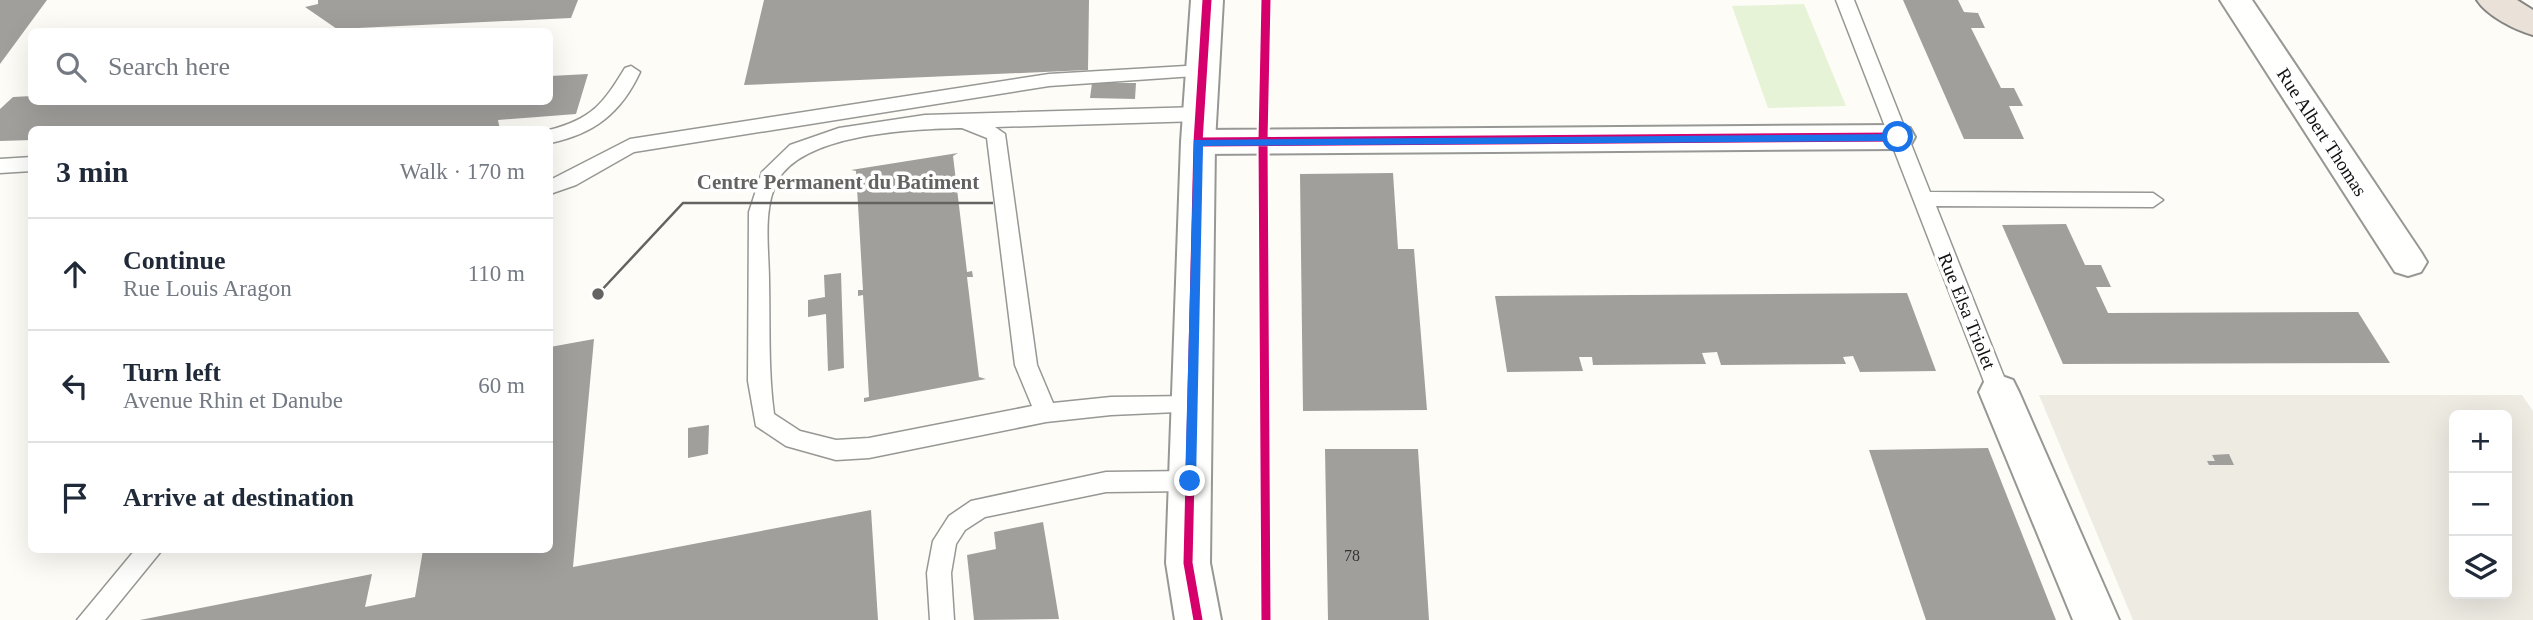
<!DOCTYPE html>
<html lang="en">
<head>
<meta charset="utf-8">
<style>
  body { margin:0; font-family:Georgia,serif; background:#f2f2f3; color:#1f2937 }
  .controls { position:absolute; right:21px; bottom:21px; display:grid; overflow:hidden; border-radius:10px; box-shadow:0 7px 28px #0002 }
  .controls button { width:63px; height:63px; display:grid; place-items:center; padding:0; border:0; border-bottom:2px solid #e0e1e3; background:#fff; color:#1f2937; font:35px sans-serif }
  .stop { position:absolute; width:21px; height:21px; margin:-16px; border:5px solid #1a73e8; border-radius:50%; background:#fff }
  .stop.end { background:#1a73e8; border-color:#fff; box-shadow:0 2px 7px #0008 }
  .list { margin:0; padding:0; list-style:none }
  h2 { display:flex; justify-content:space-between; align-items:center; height:91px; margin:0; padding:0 28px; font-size:30px }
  h2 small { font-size:23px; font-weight:400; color:#747a83 }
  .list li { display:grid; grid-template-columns:46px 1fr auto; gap:21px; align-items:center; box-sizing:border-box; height:112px; padding:0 28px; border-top:2px solid #e0e1e3 }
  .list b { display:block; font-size:26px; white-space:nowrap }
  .list p { margin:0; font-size:23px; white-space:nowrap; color:#747a83 }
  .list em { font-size:23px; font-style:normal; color:#747a83 }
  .icon { flex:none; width:38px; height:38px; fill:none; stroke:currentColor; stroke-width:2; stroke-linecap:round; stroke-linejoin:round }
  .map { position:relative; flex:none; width:2533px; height:620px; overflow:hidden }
  .search { position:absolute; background:#fff; box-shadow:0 7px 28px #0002; left:28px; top:28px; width:525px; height:77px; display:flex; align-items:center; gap:18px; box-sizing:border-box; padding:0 24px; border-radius:10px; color:#747a83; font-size:26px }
  .panel { position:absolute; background:#fff; box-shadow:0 7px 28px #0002; left:28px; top:126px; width:525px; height:427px; border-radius:10px }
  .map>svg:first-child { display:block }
  .green { fill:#e7f3d7 }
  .plaza { fill:#edebe2; fill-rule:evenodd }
  .building { fill:#a19f9c }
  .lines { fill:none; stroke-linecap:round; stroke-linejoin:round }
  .service-casing { stroke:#979795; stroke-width:3 }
  .minor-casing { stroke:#979795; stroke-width:4 }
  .tertiary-casing { stroke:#979795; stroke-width:4 }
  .motorway-casing { stroke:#858482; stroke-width:4 }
  .service { fill:#fffffe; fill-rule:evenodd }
  .minor { fill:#fffffe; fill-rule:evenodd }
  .tertiary { fill:#fffffe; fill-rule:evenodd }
  .motorway { fill:#eae1d8; fill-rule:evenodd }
  .cycleway-casing { stroke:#fff; stroke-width:13 }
  .cycleway { stroke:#d6006c; stroke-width:9 }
  .route { fill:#1a73e8 }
  .labels { text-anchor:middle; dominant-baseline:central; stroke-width:7; stroke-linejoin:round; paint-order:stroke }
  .number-label { font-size:16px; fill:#353434 }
  .street-label { font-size:19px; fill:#111; stroke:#fff }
  .leader { fill:none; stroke:#646362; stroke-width:2.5 }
  .callout-dot { fill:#646362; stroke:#fff; stroke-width:2.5 }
  .callout-label { font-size:21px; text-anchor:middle; font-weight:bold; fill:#646362; stroke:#fff; stroke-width:7; stroke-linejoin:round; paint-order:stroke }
</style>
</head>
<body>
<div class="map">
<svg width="2533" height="620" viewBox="0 0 2533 620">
  <rect width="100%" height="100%" fill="#fdfcf7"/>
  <path class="green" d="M1804 4 1846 106 1768 108 1732 6Z"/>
  <path class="plaza" d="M2039 395H2522L2533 411V620H2133ZM2454 415H2507V594H2454Z"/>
  <path class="building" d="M0 0H47L0 64Z
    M318 0H578L571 18 337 29 305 7 318 4Z
    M764 0H1089L1088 70 744 85Z
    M1903 0H1958L1964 12 1978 13 1985 28H1971L2001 88H2014L2023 106H2009L2024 139H1964Z
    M588 74 576 114 498 120 500 130H339L340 126 260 130H32V140L0 141V109L13 97 32 96V102H550V76Z
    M1092 83H1136L1135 99 1090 98Z
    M958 153 953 156 967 272 972 271 973 277H967L979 377 986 379 864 402V398L869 397 863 295 858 296V290H863L856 171 851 170Z
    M1393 173 1398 249H1414L1427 410 1303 411 1300 174Z
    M2066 224 2085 265H2101L2111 287H2096L2108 313 2358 312 2390 363 2063 364 2002 225Z
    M841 273 844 368 828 371 826 314 808 317V300L825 297 824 275Z
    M1907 293 1936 371 1860 372 1853 356 1843 357 1846 364 1721 365 1717 352 1702 353 1706 364 1593 365 1592 357H1579L1583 371 1507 372 1495 296Z
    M594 339 573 567 871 510 878 620H140L372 574 365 607 415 597 423 550H550V347Z
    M709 425 708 454 688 458V428Z
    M1988 448 2056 620H1926L1869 450Z
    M1325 449H1418L1429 620H1328Z
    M2229 454 2234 465H2209L2207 461H2215L2212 455Z
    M1043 522 1059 619 974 620 967 555 996 549 994 532Z"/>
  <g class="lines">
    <g class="service-casing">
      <path id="service" d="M1836 0H1854L1930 192 2153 193 2163 200 2153 207 1936 206 2010 392 2007 398 1999 401 1991 398 1988 392Z
        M1203 65 1209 67 1212 71 1209 75 1049 86 634 152 576 185 550 194V180L630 139 1049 74Z
        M631 66 640 72C621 113 594 134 550 143L549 130C592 119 603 104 625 68Z
        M1200 107 1209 114 1200 121 995 127 1005 134 1037 365 1053 403 1111 397 1191 396 1199 399 1202 405 1199 411 1111 415 1046 422 869 458 836 460 786 446 756 426 748 381 749 212 762 172 790 145 839 128 925 115ZM962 128 987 138 1015 365 1032 406 869 438 836 440 800 431 774 414C768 370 770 325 769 281 769 250 762 208 778 180 805 133 913 129 962 128Z
        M32 157V171L0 173V159Z
        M1190 471 1198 474 1202 481 1198 488 1190 491 1106 492 985 517 965 530 956 544 951 573 954 620H930L927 573 933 541 949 516 971 501 1106 472Z
        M135 550H162L105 620H77Z"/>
    </g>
    <g class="minor-casing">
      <path id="minor" d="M2220 0H2252L2421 252 2427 262 2421 272 2408 276 2395 272Z
        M1898 125 1910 128 1915 137 1910 146 1898 149 1198 154 1186 151 1181 142 1186 133 1198 130Z
        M1999 375 2013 380 2019 392 2119 620H2073L1979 392 1985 380Z"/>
    </g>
    <g class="tertiary-casing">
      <path id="tertiary" d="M1191 0H1223L1215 142 1210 563 1221 620H1175L1166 563 1181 142Z"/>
    </g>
    <g class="motorway-casing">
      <path id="motorway" d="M2477 0H2517L2533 10V35C2515 30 2487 16 2477 0Z"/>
    </g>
    <use href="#service" class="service"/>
    <use href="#minor" class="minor"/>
    <use href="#tertiary" class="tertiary"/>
    <use href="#motorway" class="motorway"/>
    <g class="cycleway-casing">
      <path id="cycleway" d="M1266 0 1263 140 1266 620
        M1198 142 1898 137
        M1198 620 1188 563 1198 142 1207 0"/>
    </g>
    <use href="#cycleway" class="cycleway"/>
  </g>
  <path class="route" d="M1898 134 1903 137 1898 141 1203 146 1196 481 1194 484H1185L1194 140Z"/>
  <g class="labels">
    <g class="number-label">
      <text x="1352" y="555">78</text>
    </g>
    <g class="street-label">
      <text transform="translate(2322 132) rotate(57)">Rue Albert Thomas</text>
      <text transform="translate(1967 311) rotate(68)">Rue Elsa Triolet</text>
    </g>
  </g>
  <path class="leader" d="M598 294L683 203H993"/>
  <circle class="callout-dot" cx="598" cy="294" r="7"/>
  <g class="callout-label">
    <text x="838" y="189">Centre Permanent du Batiment</text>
  </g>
</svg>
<div class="controls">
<button>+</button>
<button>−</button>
<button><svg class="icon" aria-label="layers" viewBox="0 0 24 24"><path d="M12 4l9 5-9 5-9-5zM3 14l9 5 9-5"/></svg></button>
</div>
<div class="stop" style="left:1898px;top:137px"></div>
<div class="stop end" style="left:1190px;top:481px"></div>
<div class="search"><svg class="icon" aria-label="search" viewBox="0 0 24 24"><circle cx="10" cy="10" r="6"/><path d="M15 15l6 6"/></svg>Search here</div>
<section class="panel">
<h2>3 min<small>Walk · 170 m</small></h2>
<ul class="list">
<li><svg class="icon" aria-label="ahead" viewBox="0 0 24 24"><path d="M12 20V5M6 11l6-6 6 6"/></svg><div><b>Continue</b><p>Rue Louis Aragon</p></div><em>110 m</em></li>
<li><svg class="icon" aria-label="left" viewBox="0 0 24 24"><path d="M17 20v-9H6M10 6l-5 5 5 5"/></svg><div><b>Turn left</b><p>Avenue Rhin et Danube</p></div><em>60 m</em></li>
<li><svg class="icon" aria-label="arrive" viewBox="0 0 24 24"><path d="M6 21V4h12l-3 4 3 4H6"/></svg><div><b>Arrive at destination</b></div></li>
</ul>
</section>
</div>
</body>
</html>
